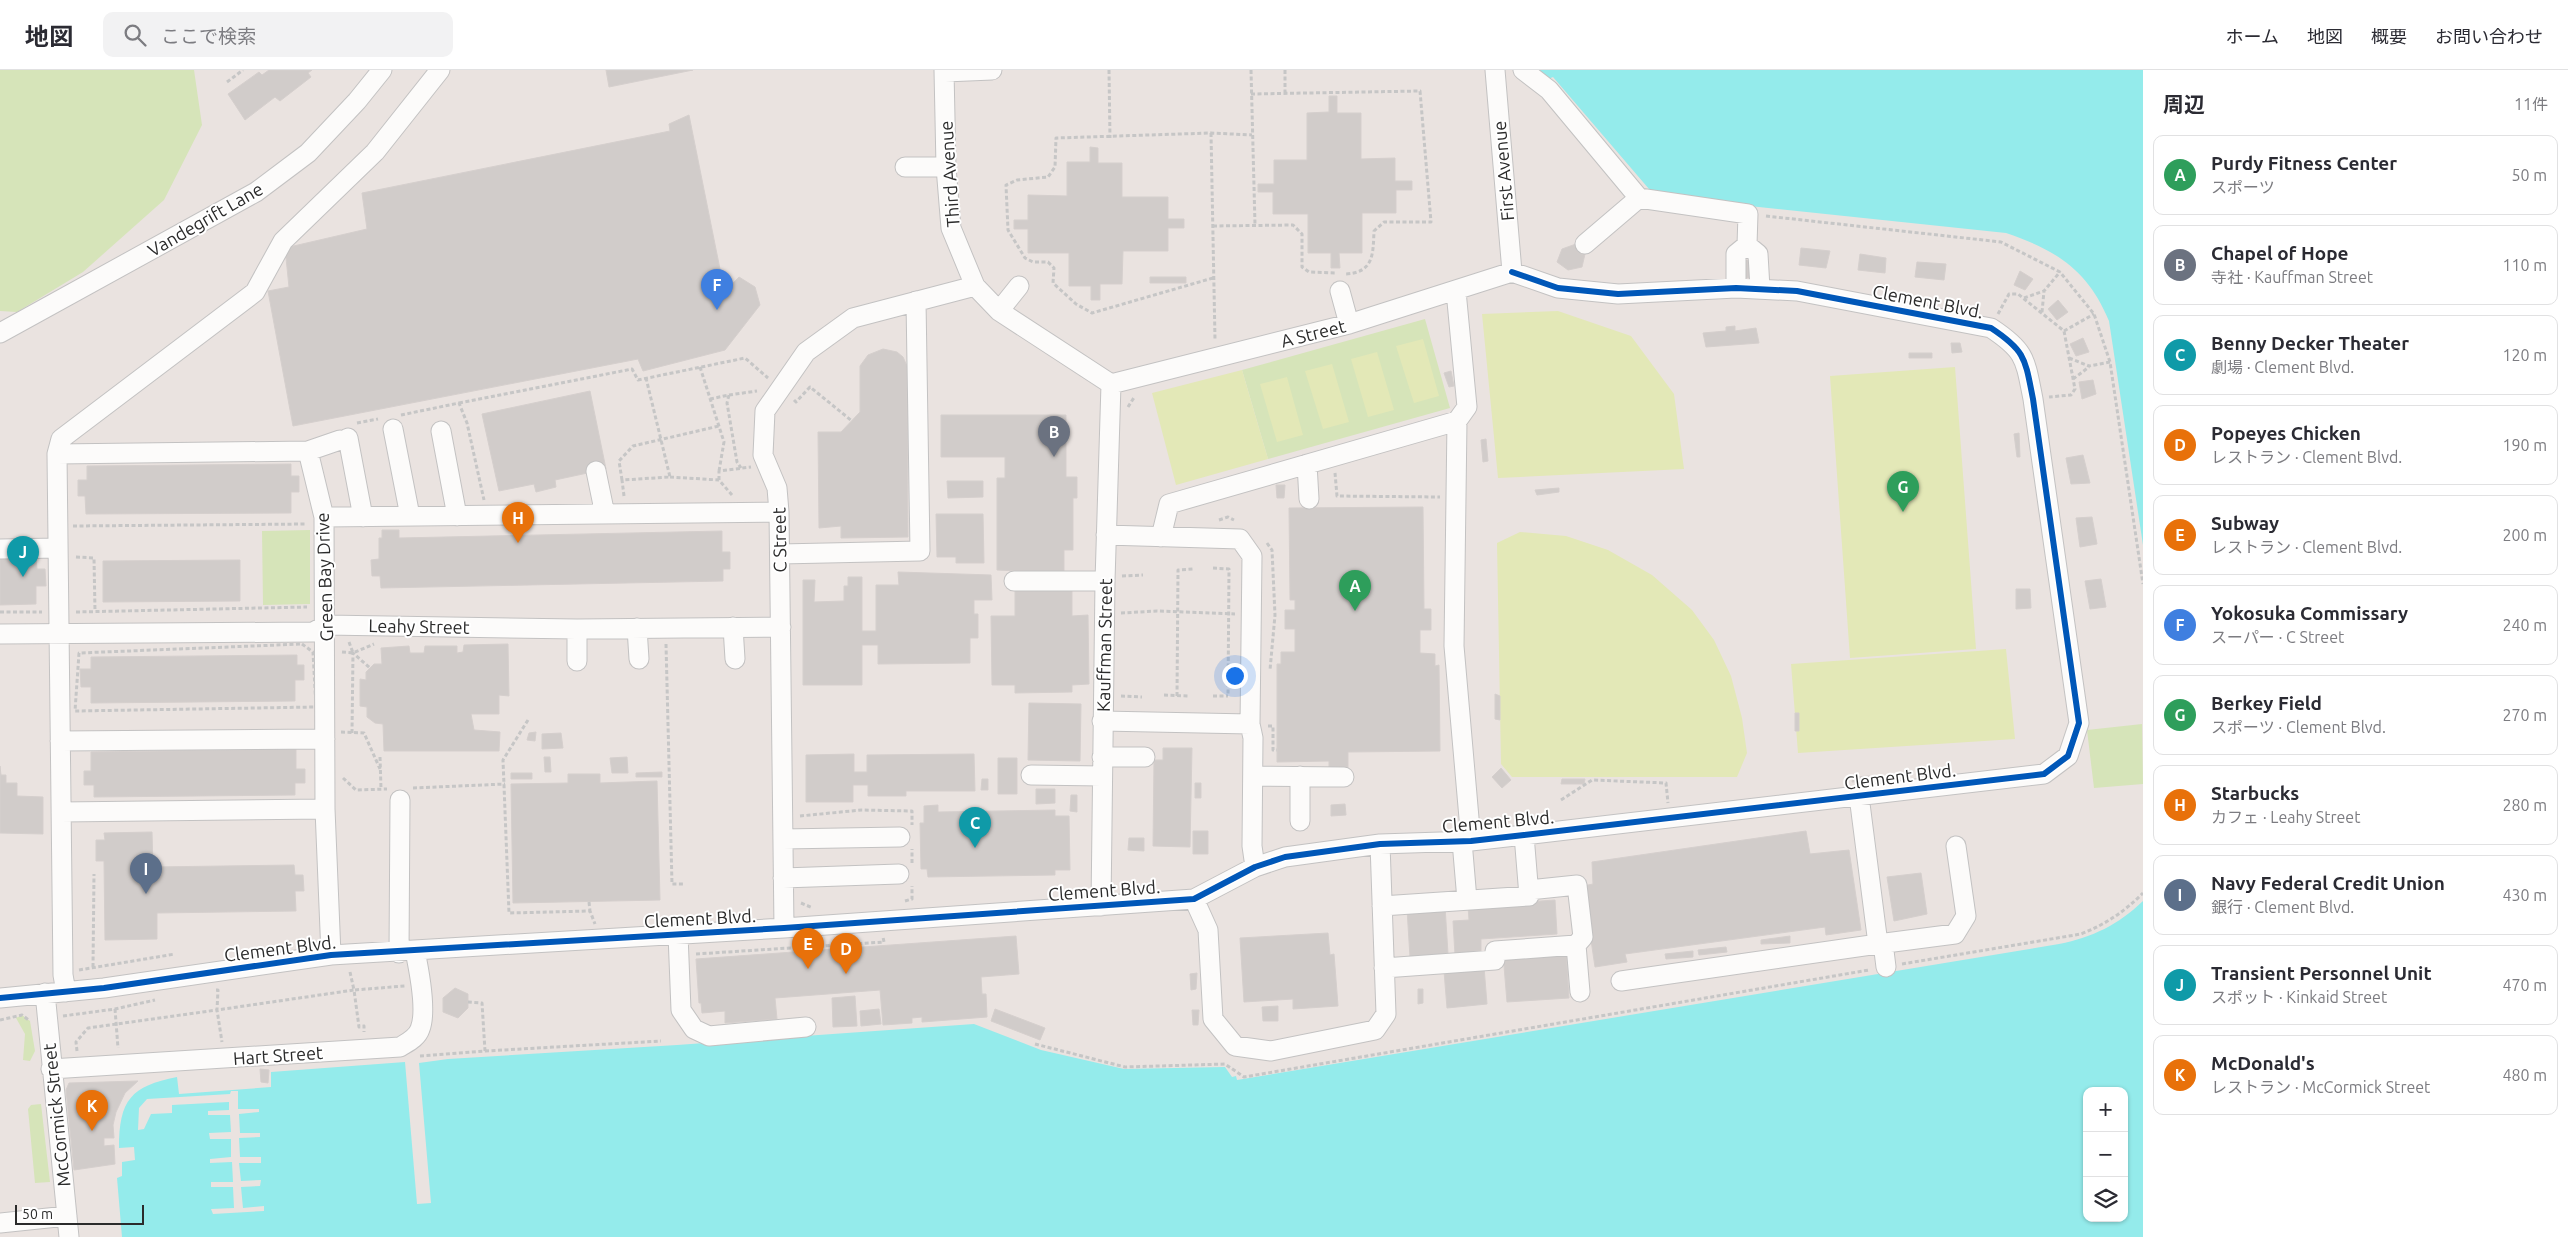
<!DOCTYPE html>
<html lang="ja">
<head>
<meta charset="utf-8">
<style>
  body { margin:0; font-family:Ubuntu,"Noto Sans JP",sans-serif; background:#f2f2f3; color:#2b2b33 }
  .controls { position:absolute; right:15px; bottom:15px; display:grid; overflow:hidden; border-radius:10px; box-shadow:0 1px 4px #0004 }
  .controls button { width:45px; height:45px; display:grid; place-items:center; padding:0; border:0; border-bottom:1px solid #e1e1e2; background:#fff; color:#2b2b33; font:25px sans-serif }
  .scale { position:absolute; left:15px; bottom:12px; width:129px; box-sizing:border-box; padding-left:5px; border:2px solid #2b2b2b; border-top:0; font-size:14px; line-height:18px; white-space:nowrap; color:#2b2b2b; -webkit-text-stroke:4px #fff; paint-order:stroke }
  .you { position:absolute; left:1234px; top:605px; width:18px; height:18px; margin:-12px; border:4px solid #fff; border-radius:50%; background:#1a73e8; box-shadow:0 0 0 8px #1a73e833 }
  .badge { display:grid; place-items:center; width:32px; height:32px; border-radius:50%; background:#111827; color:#fff; font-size:16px; font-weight:700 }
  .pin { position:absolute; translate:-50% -41px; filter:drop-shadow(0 1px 2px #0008) }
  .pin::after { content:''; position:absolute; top:26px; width:18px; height:15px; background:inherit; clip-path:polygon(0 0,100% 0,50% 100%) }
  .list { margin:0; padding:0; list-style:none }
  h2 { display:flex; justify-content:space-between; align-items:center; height:65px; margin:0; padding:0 20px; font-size:21px }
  h2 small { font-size:16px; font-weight:400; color:#7c7c81 }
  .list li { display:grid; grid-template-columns:32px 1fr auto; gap:15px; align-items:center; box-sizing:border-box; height:80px; margin:0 10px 10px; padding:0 10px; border:1px solid #e1e1e2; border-radius:10px }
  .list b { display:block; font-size:19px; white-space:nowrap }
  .list p { margin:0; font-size:16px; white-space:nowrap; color:#7c7c81 }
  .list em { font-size:16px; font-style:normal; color:#7c7c81 }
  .icon { flex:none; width:28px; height:28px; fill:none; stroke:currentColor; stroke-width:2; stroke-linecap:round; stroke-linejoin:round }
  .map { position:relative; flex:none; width:2143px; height:1167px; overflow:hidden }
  header { display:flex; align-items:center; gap:30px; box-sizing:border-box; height:70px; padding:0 25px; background:#fff; border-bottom:1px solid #e1e1e2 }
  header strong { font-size:24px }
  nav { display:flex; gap:28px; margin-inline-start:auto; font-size:18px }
  .search { width:350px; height:45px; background:#f2f2f3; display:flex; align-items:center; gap:12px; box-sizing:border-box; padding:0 18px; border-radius:10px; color:#7c7c81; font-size:19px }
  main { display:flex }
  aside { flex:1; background:#fff }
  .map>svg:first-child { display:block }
  .green { fill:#d6e4b9 }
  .pitch { fill:#e3e8b7 }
  .water { fill:#94ebeb; fill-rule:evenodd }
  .pier { fill:#eae3e0 }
  .building { fill:#d1ccca; stroke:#d5cfcd }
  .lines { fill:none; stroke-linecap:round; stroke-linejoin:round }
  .minor-casing { stroke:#c3c2c2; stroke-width:21 }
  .path { stroke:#c6c6c6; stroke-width:3; stroke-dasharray:4 2.5; stroke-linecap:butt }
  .minor { stroke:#fcfbfa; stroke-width:19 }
  .cycleway-casing { stroke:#fff; stroke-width:9 }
  .cycleway { stroke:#0057b8; stroke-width:6 }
  .labels { text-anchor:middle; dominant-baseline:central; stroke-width:4; stroke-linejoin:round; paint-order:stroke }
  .street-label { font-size:18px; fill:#2b2b2b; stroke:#fff }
</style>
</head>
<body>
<header>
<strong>地図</strong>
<div class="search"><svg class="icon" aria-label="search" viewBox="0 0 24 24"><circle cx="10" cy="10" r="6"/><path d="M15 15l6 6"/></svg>ここで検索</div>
<nav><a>ホーム</a><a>地図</a><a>概要</a><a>お問い合わせ</a></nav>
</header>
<main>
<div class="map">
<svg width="2143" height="1167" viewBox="0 0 2143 1167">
  <rect width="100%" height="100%" fill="#eae3e0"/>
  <path class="green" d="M0 0H194L202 55 164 130 83 202 17 242 0 241Z
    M1425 249 1450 338 1268 389 1242 300Z
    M310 460V534L263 535 262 461Z
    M2142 654 2143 714 2094 718 2087 660Z
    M22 945 30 951 35 981 30 991 23 990 25 964 16 948Z
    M41 1034 50 1112 35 1113 28 1039 31 1035Z"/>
  <path class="pitch" d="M1558 241 1631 266 1674 324 1684 399 1498 408 1482 244Z
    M1423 269 1439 326 1414 333 1396 276Z
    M1377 282 1394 340 1368 347 1351 289Z
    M1332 294 1349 352 1323 359 1305 301Z
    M1955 297 1976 579 1850 588 1830 306Z
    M1242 300 1268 389 1176 415 1152 323Z
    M1287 307 1303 365 1277 372 1260 314Z
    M1520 462 1566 466 1608 480 1652 505 1692 540 1714 570 1731 606 1742 648 1747 683 1737 707H1512L1501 694 1497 473Z
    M2006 579 2015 669 1798 683 1791 594Z"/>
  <path class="water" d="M1531 0H2143V475L2109 251C2088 200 2056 180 2006 163L1655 126 1553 7 1546 10Z
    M2143 831V1167H122L117 1108 122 1106V1092L135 1090 134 1077 119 1078C119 1030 131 1016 177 1007L179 1024 271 1017V1002L405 992 417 1134 431 1133 419 993 448 989 677 975 974 954 1041 980 1124 999 1225 997 1232 1007 1236 1006 1237 1010 2059 874C2093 867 2118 855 2143 831ZM2087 1021H2124V1148H2087Z"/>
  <path class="pier" d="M231 1021H238V1039H259V1042L239 1044 240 1063H260V1067L239 1068 240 1087H261V1093H239L241 1111 261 1110 260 1116 241 1117 243 1138 264 1136V1141L213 1144 211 1139 234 1138 233 1117H211V1112H233L232 1092 210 1093V1089L231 1087V1069H210L209 1063 231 1062 230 1045H208V1041L229 1040V1032L172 1035V1043L151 1044 144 1059 138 1060 139 1038 147 1029 230 1024Z"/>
  <path class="building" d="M269 0H312L308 3 311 7 280 31 275 27 245 50 228 24 259 2 262 5Z
    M606 0H693L609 17Z
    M1329 26H1337V43H1361V89L1395 88V111H1412V120H1396V143H1362V183H1339L1340 198H1331V183H1308V144H1273V122H1258V114H1274V90H1307V43L1329 42Z
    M689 45 722 209 729 217 739 207 755 217 760 235 725 280 643 301 638 289 293 356 268 221 289 217 285 178 367 159 362 123 670 61 669 54Z
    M1090 77 1098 78V93H1122V127H1168V149H1184V158H1168V181H1123L1122 214H1100V230H1091V216H1069V183H1028V159H1014V150H1028V125L1067 126V92H1090Z
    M1576 174 1585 184 1582 197 1568 200 1557 192 1562 179Z
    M1801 178 1830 181 1826 198 1799 195Z
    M1860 184 1886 188 1885 203 1858 200Z
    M1740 189 1754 191 1755 208H1740Z
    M1917 192 1946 194 1944 210 1915 207Z
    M2020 201 2033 209 2025 220 2014 215Z
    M1150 207H1186V213H1150Z
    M2058 230 2068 242 2057 250 2048 239Z
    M1735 256V261L1756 258 1759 273 1706 277 1703 263 1726 261V257Z
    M2083 268 2089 282 2076 286 2070 274Z
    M1951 273H1960L1962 282 1952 283Z
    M883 279 897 282 903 287 907 296 908 467 841 468V456L819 458 818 362H841L860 342V296L868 285Z
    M1909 283H1932V288H1909Z
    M1451 301 1454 316 1449 317 1444 303Z
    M2093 310 2096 324 2082 329 2079 312Z
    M590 321 606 399 555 410 556 417 536 422 534 414 499 421 482 344Z
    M941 345H1066V407H1077V428H1073V480H1064V503L997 500V408H1005V387H941Z
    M2019 363 2020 387H2017L2014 364Z
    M1486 369 1488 391 1483 392 1481 370Z
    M2083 385 2090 413 2071 414 2066 388Z
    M291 394V406H299V422H291V443L86 444 85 426H78V410H87V396Z
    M947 411H983V427L948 428Z
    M1276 415H1285L1284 428H1277Z
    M1559 418V422L1537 425 1535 420Z
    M1423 437 1424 539H1431V560H1420V583L1435 584V596L1439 595 1440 681 1348 682V697H1329V691L1277 692V594H1281V582H1295V559H1285V540H1295V530H1290L1289 438Z
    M936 444H983L984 493H956V487H937Z
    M2092 447 2097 474 2080 477 2076 448Z
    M382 460H399V468L722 461V482H730V499H723V511L381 518 380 506H372L371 490 379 489V468H382Z
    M36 488 37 499H45L46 516H36V534L0 535V489Z
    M240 490V531L103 532V491Z
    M898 502 991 505 992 530H974V544H978V568H970V593L878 594V575H862V615H803V510H815L814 532 844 531V516H848V507H862V561H876V515H899Z
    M2101 509 2106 537 2090 539 2085 511Z
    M2016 519H2030L2031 538 2016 539Z
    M1072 520V546L1088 545 1089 614 1072 615V622L1015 623V615H992L991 546H1015V521Z
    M508 574 509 626 499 625V644H471L474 660 500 662 499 681H384L383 654 375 653 367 647V637L360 636V609L366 610V602L374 594H382L381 578 409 576 410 583H424L425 576H457V583L463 582 464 575Z
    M297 585V595H304V610H295V631L91 633V617H81L80 599H91V587Z
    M1495 624 1500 626V650L1495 649Z
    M1029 633 1081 634 1080 691 1028 690Z
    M1795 643H1799V661H1795Z
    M536 662 535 671 527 670 529 663Z
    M561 663 563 678 542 679V664Z
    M1163 678H1192L1190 777 1153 776 1154 690H1163Z
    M296 679V699H305V713H295V725L94 727V715H84V701H91V682Z
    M854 684V702H867V685L974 684 975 721H906V726H868V715H853V732H806V685Z
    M544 687H550L551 702H545Z
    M627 687 628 703H612L610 688Z
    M998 688H1017V724H998Z
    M0 696 1 705H6V713H17V726L43 727V764L0 763Z
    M1501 698 1511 710 1502 718 1492 707Z
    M662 702V707H636V703Z
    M511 703H532V709H511Z
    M568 704H600V713L657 711 660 830 513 833 511 714 568 713Z
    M1870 706V711L1852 712 1853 707Z
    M982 709H988V720H981Z
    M1562 709H1585L1584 714H1561Z
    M1195 713H1201V728H1195Z
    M1036 719H1055V733L1036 734Z
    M1071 725H1077V742L1070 741Z
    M1345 734 1346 745 1331 746V735Z
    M938 735V742L1055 740V746H1069L1070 800H1055V805L928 807 927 799H921L920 753H924V736Z
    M1193 761H1208V784H1193Z
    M1806 761 1810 784 1849 780 1861 860 1826 865 1825 857 1625 884 1627 892 1595 897 1583 816 1593 814 1592 792Z
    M152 762 153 797 294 795 295 805H303L304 821H295L296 841 157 843V869L105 870 104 791H96V770H105L104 763Z
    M1129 768H1144V781L1128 780Z
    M1921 803 1927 844 1894 851 1887 807Z
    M1555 830 1557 864 1481 869V883L1455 885 1453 851 1469 850 1468 836Z
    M1445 836 1448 884 1410 887 1407 839Z
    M1328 863 1330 885 1334 884 1338 936 1293 939V929L1244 932 1240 868Z
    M1016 866 1019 904 981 907 982 924H986L987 947 922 952V947L912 948V953L883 955 880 920 775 928 777 949 725 953V941L702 943 701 933H699L696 889Z
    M1790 866V873L1761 874V870Z
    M1726 877 1727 882 1699 885 1698 880Z
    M1566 880 1569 928 1507 932 1503 884Z
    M1693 881V887L1666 889 1665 884Z
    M1484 897 1487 934 1447 938 1444 901Z
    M1197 903 1196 919 1191 920 1190 904Z
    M455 918 468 924V938L458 948 443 942V928Z
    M1418 919H1423V933L1418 934Z
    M855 926 857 956 833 957 832 928Z
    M1278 936V951H1263L1262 937Z
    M879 939 881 954 861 956 860 941Z
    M995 939 1045 958 1040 970 991 951Z
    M1192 940H1199L1198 955H1193Z
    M260 999 269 1000 268 1013 261 1012Z
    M138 1011 125 1023 116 1042 113 1055 114 1068H104V1076L114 1075 115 1094 74 1100 66 1020 69 1013Z"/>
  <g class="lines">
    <g class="minor-casing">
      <path id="minor" d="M944 0 946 97 951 158 975 216 999 241 1111 314
        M1495 0 1512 202
        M1523 0 1549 20 1639 128 1748 144 1747 175 1736 184V218
        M945 2 992 0
        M905 97H946
        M1585 174 1639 128
        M1747 175 1758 184 1760 218
        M1340 221 1349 254
        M999 241 1019 216
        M0 263 256 122 308 83 357 31 382 0
        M1111 314 1349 254 1512 202
        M1457 351 1454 576 1471 771
        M393 359 410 446
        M441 361 457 446
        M348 368 363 447
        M308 381 340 370
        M57 384 308 381 324 447 325 739 331 885
        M1307 394 1309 429
        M596 401 603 435 601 444
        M324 447 779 442
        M1106 465 1240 469 1252 486 1250 654 1253 668 1252 776 1255 797
        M1161 467 1169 434 1457 351 1467 337 1456 221
        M0 479 58 478
        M780 484 920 481 916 231
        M1014 511H1105
        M733 557 735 589
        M637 558 639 589
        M0 564 313 562 326 555 577 559 781 557
        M577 591V559
        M1102 651 1250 654
        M60 671 325 669
        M1102 687H1145
        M1031 705 1102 706
        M1253 706 1344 707
        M61 742 325 739
        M1300 751V706
        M783 769 900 767
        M1462 771 1467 830
        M783 808 899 804
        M1194 829 1208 860 1213 949 1235 976 1271 981 1375 960 1386 944 1380 774
        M1101 836 1105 511 1111 314
        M1382 836 1529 826 1524 765
        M784 858 779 442 777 418 763 385 765 341 806 282 853 248 975 216
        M678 864 681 940 694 959 709 966 806 957
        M1883 873 1886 897
        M1878 874 1955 864 1966 846 1956 776
        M1576 875 1580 922
        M399 883 400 730
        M1384 898 1495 890V881L1576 875 1583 867 1577 815 1529 820
        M1621 911 1878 874 1859 726
        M66 922 63 905 57 384 61 369 255 222 283 171 375 82 440 0
        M45 923 69 1167
        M0 928 104 918 331 885 784 858 1194 829 1255 797 1285 787 1380 774 1471 771 1524 765 2044 704 2068 686 2079 653 2033 329C2025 289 2026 281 1991 258L1797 221 1736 218 1618 224 1558 218 1512 202
        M51 999 400 977C408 972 417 968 420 959 427 942 419 900 415 881
        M0 1153 67 1146"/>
    </g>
    <path class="path" d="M1109 0 1110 68
      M1251 0 1255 155
      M1285 0V22
      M227 12 243 0
      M1251 24 1420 21 1431 152H1384L1374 161C1373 184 1374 203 1345 204
      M1211 63 1215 270
      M1766 146 2001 172 2060 202 2094 244 2110 292 2143 514
      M1213 156 1293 155 1302 164V197L1309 202 1336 203
      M1213 208 1092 243 1076 234 1053 213 1054 198 1048 192H1033L1025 188 1008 160 1006 115 1017 110 1048 107 1055 97 1056 68 1211 63 1252 65
      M2024 228 2044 221 2060 202
      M2042 242 2044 221
      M1998 244 2009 224H2018L2064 261 2075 319 2071 325 2049 327
      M2064 261 2094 244
      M2069 288 2089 296 2110 292
      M700 297 724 372 719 401
      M2073 309 2089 297
      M729 325 757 321
      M710 329 729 325 727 333 737 392 741 398
      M794 330 796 332 810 317 852 351
      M459 333 632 299 638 310 745 288 768 308
      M1128 337 1135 326
      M401 345 459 333 467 353 484 430
      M357 353 378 349
      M1335 403 1337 426 1440 427
      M670 407 719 410 732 425
      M622 410 619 391 633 376 719 356
      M719 410V401L751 397
      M624 426 622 410 670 407 646 308
      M1219 450 1228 447 1234 450
      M73 456 307 454
      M1267 473 1272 480 1275 545 1270 600
      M76 487 94 488 95 541
      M1213 498 1229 499 1228 626
      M1122 506 1143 505
      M0 542H42
      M76 542 307 537
      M1121 543 1157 541 1235 544
      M349 572 353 583
      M302 574 313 582 316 637 75 641 79 583Z
      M666 574 672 814H684
      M342 582 353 583 374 574
      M1164 625 1189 626
      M1121 626 1142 627
      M1177 626 1178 500 1193 499
      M1213 626H1228
      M528 650 503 690 509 843 590 841 595 854
      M1268 656H1273V680H1277
      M341 662 364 663 380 699
      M352 663 353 583 370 598
      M380 687 381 719
      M343 708 356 720 387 719
      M413 718 505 714
      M1561 730 1592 710 1666 713 1668 733
      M800 746 862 740 912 741V755
      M912 793V779
      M905 831 912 829V816
      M589 832 590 841
      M801 833 813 838
      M696 884 884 872 883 867
      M1902 894 2081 864C2106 854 2124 842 2143 823
      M93 897 94 804
      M79 900 175 884
      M350 902 354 920 405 916
      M216 920H218L217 940 354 920 359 957 364 956V962
      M115 939 118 978
      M63 946 115 939 155 930
      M0 950 22 945 30 951
      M1035 974 1125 997 1225 994 1244 1007 1869 900
      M77 981 76 972 88 958 217 940 222 972
      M485 981 661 971
      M420 986 485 981 482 933 468 932"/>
    <use href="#minor" class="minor"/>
    <g class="cycleway-casing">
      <path id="cycleway" d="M0 928 104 918 331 885 784 858 1194 829 1255 797 1285 787 1380 774 1471 771 1524 765 2044 704 2068 686 2079 653 2033 329C2025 289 2026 281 1991 258L1797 221 1736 218 1618 224 1558 218 1512 202"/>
    </g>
    <use href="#cycleway" class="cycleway"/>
  </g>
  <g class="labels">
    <g class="street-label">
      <text transform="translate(1503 101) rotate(-95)">First Avenue</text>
      <text transform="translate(949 104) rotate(-94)">Third Avenue</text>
      <text transform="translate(205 149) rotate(-30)">Vandegrift Lane</text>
      <text transform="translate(1928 231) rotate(11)">Clement Blvd.</text>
      <text transform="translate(1313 263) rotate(-14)">A Street</text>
      <text transform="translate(779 470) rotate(-91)">C Street</text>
      <text transform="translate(324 507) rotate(-92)">Green Bay Drive</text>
      <text transform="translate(419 556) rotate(1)">Leahy Street</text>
      <text transform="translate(1104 575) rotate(-89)">Kauffman Street</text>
      <text transform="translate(1900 706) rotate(-7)">Clement Blvd.</text>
      <text transform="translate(1498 751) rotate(-5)">Clement Blvd.</text>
      <text transform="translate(1104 820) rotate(-4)">Clement Blvd.</text>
      <text transform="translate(700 848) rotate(-3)">Clement Blvd.</text>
      <text transform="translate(280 878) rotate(-7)">Clement Blvd.</text>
      <text transform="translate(278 985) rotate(-4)">Hart Street</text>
      <text transform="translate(56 1045) rotate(-96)">McCormick Street</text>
    </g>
  </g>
</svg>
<div class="controls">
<button>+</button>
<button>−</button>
<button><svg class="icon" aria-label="layers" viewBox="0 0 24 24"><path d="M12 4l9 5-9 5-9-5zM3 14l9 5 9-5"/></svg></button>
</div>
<div class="scale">50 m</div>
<div class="you"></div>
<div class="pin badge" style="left:1355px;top:541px;background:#2e9e5b">A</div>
<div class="pin badge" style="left:1054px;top:387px;background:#6b7280">B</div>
<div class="pin badge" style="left:975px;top:778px;background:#0f9aa8">C</div>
<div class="pin badge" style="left:846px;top:904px;background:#e8710a">D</div>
<div class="pin badge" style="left:808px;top:899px;background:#e8710a">E</div>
<div class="pin badge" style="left:717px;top:240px;background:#3f7fe0">F</div>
<div class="pin badge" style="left:1903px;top:442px;background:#2e9e5b">G</div>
<div class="pin badge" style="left:518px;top:473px;background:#e8710a">H</div>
<div class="pin badge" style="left:146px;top:824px;background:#5c6f8a">I</div>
<div class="pin badge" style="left:23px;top:507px;background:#0f9aa8">J</div>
<div class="pin badge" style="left:92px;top:1061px;background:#e8710a">K</div>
</div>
<aside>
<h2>周辺<small>11件</small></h2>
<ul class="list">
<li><span class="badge" style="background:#2e9e5b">A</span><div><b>Purdy Fitness Center</b><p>スポーツ</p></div><em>50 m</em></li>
<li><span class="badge" style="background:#6b7280">B</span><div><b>Chapel of Hope</b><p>寺社 · Kauffman Street</p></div><em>110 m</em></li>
<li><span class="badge" style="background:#0f9aa8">C</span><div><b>Benny Decker Theater</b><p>劇場 · Clement Blvd.</p></div><em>120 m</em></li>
<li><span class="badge" style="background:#e8710a">D</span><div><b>Popeyes Chicken</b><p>レストラン · Clement Blvd.</p></div><em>190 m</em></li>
<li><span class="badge" style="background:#e8710a">E</span><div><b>Subway</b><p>レストラン · Clement Blvd.</p></div><em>200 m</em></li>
<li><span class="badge" style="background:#3f7fe0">F</span><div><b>Yokosuka Commissary</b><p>スーパー · C Street</p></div><em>240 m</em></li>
<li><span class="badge" style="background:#2e9e5b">G</span><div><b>Berkey Field</b><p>スポーツ · Clement Blvd.</p></div><em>270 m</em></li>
<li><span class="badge" style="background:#e8710a">H</span><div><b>Starbucks</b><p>カフェ · Leahy Street</p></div><em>280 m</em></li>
<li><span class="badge" style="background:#5c6f8a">I</span><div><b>Navy Federal Credit Union</b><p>銀行 · Clement Blvd.</p></div><em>430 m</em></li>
<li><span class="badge" style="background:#0f9aa8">J</span><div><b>Transient Personnel Unit</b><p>スポット · Kinkaid Street</p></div><em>470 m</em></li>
<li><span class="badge" style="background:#e8710a">K</span><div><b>McDonald's</b><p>レストラン · McCormick Street</p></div><em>480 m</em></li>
</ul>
</aside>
</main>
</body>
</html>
